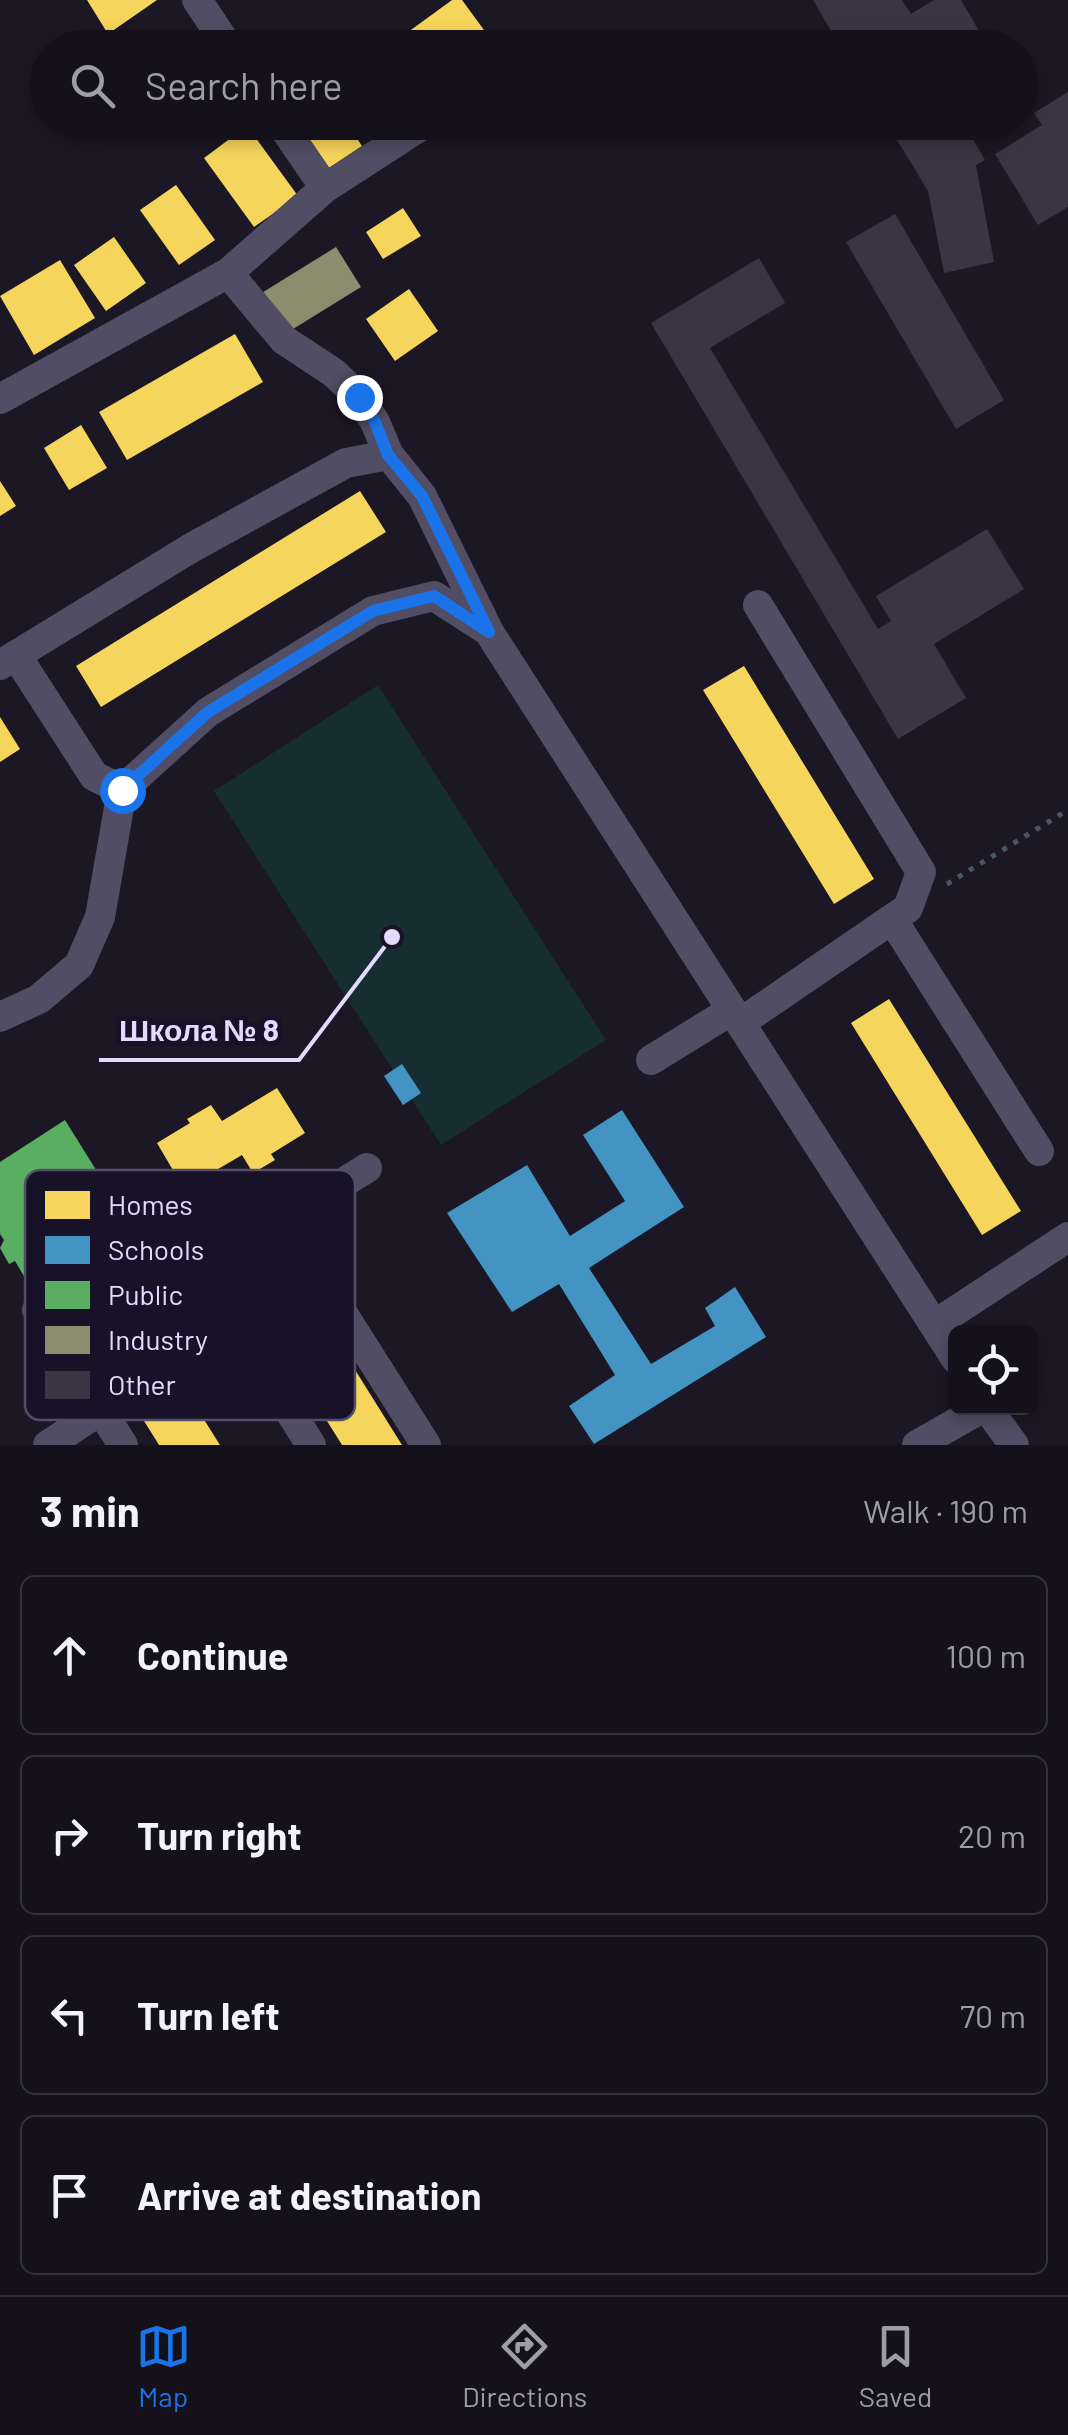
<!DOCTYPE html>
<html lang="en">
<head>
<meta charset="utf-8">
<style>
  body { margin:0; font-family:Barlow,sans-serif; background:#211f28; color:#f1f3f6 }
  .controls { position:absolute; right:30px; bottom:30px; display:grid; overflow:hidden; border-radius:15px; box-shadow:0 5px 15px #0003 }
  .controls button { width:90px; height:90px; display:grid; place-items:center; padding:0; border:0; border-bottom:2px solid #33313a; background:#14111b; color:#f1f3f6; font:50px sans-serif }
  .stop { position:absolute; width:30px; height:30px; margin:-22px; border:8px solid #1a73e8; border-radius:50%; background:#fff }
  .stop.end { background:#1a73e8; border-color:#fff; box-shadow:0 2px 10px #0008 }
  .list { margin:0; padding:0; list-style:none }
  h2 { display:flex; justify-content:space-between; align-items:center; height:130px; margin:0; padding:0 40px; font-size:42px }
  h2 small { font-size:32px; font-weight:400; color:#9d9da3 }
  .list li { display:grid; grid-template-columns:65px 1fr auto; gap:30px; align-items:center; box-sizing:border-box; height:160px; margin:0 20px 20px; padding:0 20px; border:2px solid #33313a; border-radius:15px }
  .list b { display:block; font-size:38px; white-space:nowrap }
  .list em { font-size:32px; font-style:normal; color:#9d9da3 }
  .icon { flex:none; width:55px; height:55px; fill:none; stroke:currentColor; stroke-width:2; stroke-linecap:round; stroke-linejoin:round }
  .map { position:relative; flex:none; width:1068px; height:1445px; overflow:hidden }
  .search { position:absolute; background:#14111b; box-shadow:0 5px 15px #0003; left:30px; right:30px; top:30px; height:110px; display:flex; align-items:center; gap:25px; box-sizing:border-box; padding:0 35px; border-radius:55px; color:#9d9da3; font-size:38px }
  .sheet { height:850px; background:#14111b }
  nav { display:flex; justify-content:space-around; align-items:center; box-sizing:border-box; height:140px; border-top:2px solid #33313a; background:#14111b; font-size:28px; color:#9d9da3 }
  nav a { display:grid; justify-items:center; gap:5px }
  nav .on { color:#1a73e8 }
  .map>svg:first-child { display:block }
  .green { fill:#162d31 }
  .homes { fill:#f6d55c }
  .schools { fill:#4393c3 }
  .public { fill:#5aae61 }
  .industry { fill:#8c8c6e }
  .building { fill:#3a3545 }
  .lines { fill:none; stroke-linecap:round; stroke-linejoin:round }
  .path { stroke:#4b5665; stroke-width:5; stroke-dasharray:5 8; stroke-linecap:butt }
  .minor { stroke:#504d64; stroke-width:30 }
  .route { stroke:#1a73e8; stroke-width:12 }
  .key { fill:#181229; stroke:#554e69; stroke-width:2.5 }
  .key-label { font-size:28px; fill:#e2dbfd }
  .leader { fill:none; stroke:#e2dbfd; stroke-width:4 }
  .callout-dot { fill:#e2dbfd; stroke:#181229; stroke-width:4 }
  .callout-label { font-size:30px; text-anchor:middle; font-weight:bold; fill:#e2dbfd; stroke:#181229; stroke-width:10; stroke-linejoin:round; paint-order:stroke }
</style>
</head>
<body>
<div class="map">
<svg width="1068" height="1445" viewBox="0 0 1068 1445">
  <rect width="100%" height="100%" fill="#1b1724"/>
  <path class="green" d="M378 685 606 1040 441 1145 214 791Z"/>
  <path class="homes" d="M87 0H157L108 34Z
    M452 0H462L495 45 413 48 404 35Z
    M297 122H346L362 146 329 168Z
    M247 126 298 196 254 227 204 158Z
    M176 185 215 240 179 265 140 210Z
    M403 208 421 236 383 259 366 232Z
    M114 237 146 283 106 311 74 265Z
    M60 260 95 318 34 355 0 296Z
    M409 289 438 331 395 361 366 319Z
    M235 334 263 382 127 460 99 412Z
    M81 425 107 468 69 490 44 448Z
    M0 481 16 506 0 516Z
    M360 491 386 532 101 707 76 666Z
    M744 666 874 879 834 904 703 690Z
    M0 717 20 749 0 762Z
    M889 999 1021 1211 982 1235 851 1023Z
    M277 1088 305 1133 271 1154 275 1160 253 1173 242 1155 184 1189 157 1143 190 1123 187 1119 211 1105 222 1121Z
    M287 1261 402 1445H342L244 1288Z
    M108 1267 220 1445H159L65 1294Z"/>
  <path class="schools" d="M402 1064 421 1093 403 1105 384 1076Z
    M622 1110 684 1207 589 1268 651 1364 715 1326 705 1308 735 1287 766 1337 594 1444 569 1406 615 1375 559 1284 512 1312 447 1213 527 1165 570 1236 625 1201 583 1135Z"/>
  <path class="public" d="M65 1120 126 1218 58 1261 63 1270 31 1288 15 1261 9 1264 0 1248 4 1240 0 1234V1162Z"/>
  <path class="industry" d="M336 247 361 287 285 334 260 294Z"/>
  <path class="building" d="M813 0H902L911 14 934 0H961L989 48H841Z
    M1068 92V207L1038 225 995 154 1042 125 1034 113Z
    M886 122H963L985 160 976 165 994 262 944 273 928 191Z
    M895 214 1004 400 956 429 846 242Z
    M759 258 785 303 710 348 878 629 891 621 876 596 987 529 1024 589 934 644 966 698 898 739 651 323Z"/>
  <g class="lines">
    <path class="path" d="M947 884 1068 810"/>
    <path class="minor" d="M197 0 229 48
      M280 122 325 188
      M228 273 284 340 334 373 359 397 375 422 389 455 422 496 489 632 956 1359
      M0 399 228 273 325 188 427 122
      M16 655 94 776 122 790
      M0 665 191 548 346 463 389 455
      M892 919 1039 1151
      M0 1017 39 999 79 965 100 917 122 790 208 712 373 611 434 596 487 630
      M740 1023 908 908 921 872 758 605
      M651 1060 732 1010
      M326 1287 426 1445
      M37 1310 123 1445
      M934 1325 1068 1237
      M987 1408 1014 1445
      M48 1445 101 1410
      M311 1445 201 1271 367 1168
      M917 1445 982 1408"/>
  </g>
  <g class="lines">
    <path class="route" d="M122 790 208 712 373 611 434 596 489 632 422 496 388 455 375 422 359 397"/>
  </g>
  <rect x="25" y="1170" width="330" height="250" rx="15" class="key"/>
  <rect x="45" y="1191" width="45" height="28" fill="#f6d55c"/>
  <rect x="45" y="1236" width="45" height="28" fill="#4393c3"/>
  <rect x="45" y="1281" width="45" height="28" fill="#5aae61"/>
  <rect x="45" y="1326" width="45" height="28" fill="#8c8c6e"/>
  <rect x="45" y="1371" width="45" height="28" fill="#3a3545"/>
  <g class="key-label">
    <text x="108" y="1215">Homes</text>
    <text x="108" y="1260">Schools</text>
    <text x="108" y="1305">Public</text>
    <text x="108" y="1350">Industry</text>
    <text x="108" y="1395">Other</text>
  </g>
  <path class="leader" d="M392 937L299 1060H99"/>
  <circle class="callout-dot" cx="392" cy="937" r="10"/>
  <g class="callout-label">
    <text x="199" y="1041">Школа № 8</text>
  </g>
</svg>
<div class="controls">
<button><svg class="icon" aria-label="locate" viewBox="0 0 24 24"><circle cx="12" cy="12" r="6"/><path d="M12 2v4M12 18v4M2 12h4M18 12h4"/></svg></button>
</div>
<div class="stop" style="left:122px;top:790px"></div>
<div class="stop end" style="left:359px;top:397px"></div>
<div class="search"><svg class="icon" aria-label="search" viewBox="0 0 24 24"><circle cx="10" cy="10" r="6"/><path d="M15 15l6 6"/></svg>Search here</div>
</div>
<section class="sheet">
<h2>3 min<small>Walk · 190 m</small></h2>
<ul class="list">
<li><svg class="icon" aria-label="ahead" viewBox="0 0 24 24"><path d="M12 20V5M6 11l6-6 6 6"/></svg><div><b>Continue</b></div><em>100 m</em></li>
<li><svg class="icon" aria-label="right" viewBox="0 0 24 24"><path d="M7 20v-9h11M14 6l5 5-5 5"/></svg><div><b>Turn right</b></div><em>20 m</em></li>
<li><svg class="icon" aria-label="left" viewBox="0 0 24 24"><path d="M17 20v-9H6M10 6l-5 5 5 5"/></svg><div><b>Turn left</b></div><em>70 m</em></li>
<li><svg class="icon" aria-label="arrive" viewBox="0 0 24 24"><path d="M6 21V4h12l-3 4 3 4H6"/></svg><div><b>Arrive at destination</b></div></li>
</ul>
</section>
<nav>
<a class="on"><svg class="icon" aria-label="map" viewBox="0 0 24 24"><path d="M3 6l6-2 6 2 6-2v14l-6 2-6-2-6 2zM9 4v14M15 6v14"/></svg>Map</a>
<a><svg class="icon" aria-label="directions" viewBox="0 0 24 24"><path d="M12 3l9 9-9 9-9-9zM9 14v-3h6M13 9l2 2-2 2"/></svg>Directions</a>
<a><svg class="icon" aria-label="saved" viewBox="0 0 24 24"><path d="M7 4h10v16l-5-4-5 4z"/></svg>Saved</a>
</nav>
</body>
</html>
